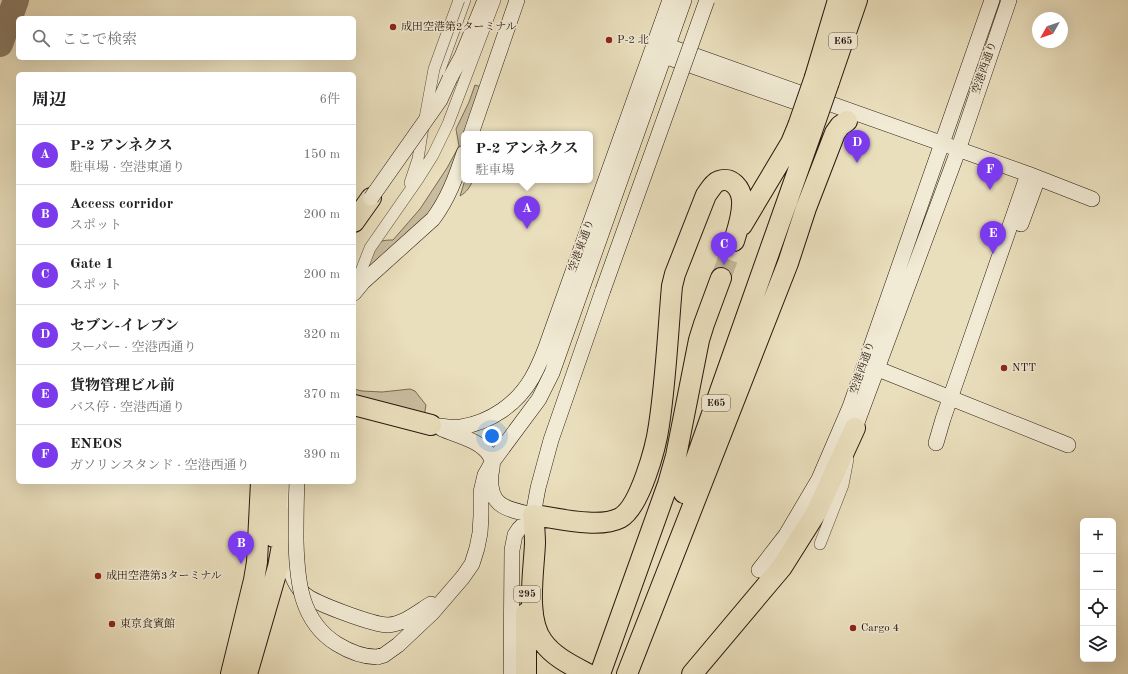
<!DOCTYPE html>
<html lang="ja">
<head>
<meta charset="utf-8">
<style>
  body { margin:0; font-family:"Old Standard TT","Noto Serif JP",serif; background:#f6f6f6; color:#202124 }
  .controls { position:absolute; right:12px; bottom:12px; display:grid; overflow:hidden; border-radius:6px; box-shadow:0 4px 16px #0002 }
  .controls button { width:36px; height:36px; display:grid; place-items:center; padding:0; border:0; border-bottom:1px solid #e0e0e0; background:#fff; color:#202124; font:20px sans-serif }
  .compass { position:absolute; left:1032px; top:12px; width:36px; height:36px; border-radius:50%; background:#fff; box-shadow:0 4px 16px #0002; rotate:230deg }
  .you { position:absolute; left:492px; top:436px; width:14px; height:14px; margin:-10px; border:3px solid #fff; border-radius:50%; background:#1a73e8; box-shadow:0 0 0 6px #1a73e833 }
  .badge { display:grid; place-items:center; width:26px; height:26px; border-radius:50%; background:#7c3aed; color:#fff; font-size:13px; font-weight:700 }
  .pin { position:absolute; translate:-50% -33px; filter:drop-shadow(0 1px 2px #0008) }
  .pin::after { content:''; position:absolute; top:21px; width:14px; height:12px; background:inherit; clip-path:polygon(0 0,100% 0,50% 100%) }
  .popup { position:absolute; left:461px; top:131px; width:132px; height:52px; box-sizing:border-box; display:grid; place-content:center; border-radius:6px; background:#fff; filter:drop-shadow(0 1px 3px #0005); font-size:13px; white-space:nowrap; color:#757577 }
  .popup b { font-size:15px; color:#202124 }
  .popup::after { content:''; position:absolute; left:50%; top:100%; margin-left:-8px; border:8px solid transparent; border-top-color:#fff }
  .list { margin:0; padding:0; list-style:none }
  h2 { display:flex; justify-content:space-between; align-items:center; height:52px; margin:0; padding:0 16px; font-size:17px }
  h2 small { font-size:13px; font-weight:400; color:#757577 }
  .list li { display:grid; grid-template-columns:26px 1fr auto; gap:12px; align-items:center; box-sizing:border-box; height:60px; padding:0 16px; border-top:1px solid #e0e0e0 }
  .list b { display:block; font-size:15px; white-space:nowrap }
  .list p { margin:0; font-size:13px; white-space:nowrap; color:#757577 }
  .list em { font-size:13px; font-style:normal; color:#757577 }
  .icon { flex:none; width:22px; height:22px; fill:none; stroke:currentColor; stroke-width:2; stroke-linecap:round; stroke-linejoin:round }
  .map { position:relative; flex:none; width:1128px; height:674px; overflow:hidden }
  .search { position:absolute; background:#fff; box-shadow:0 4px 16px #0002; left:16px; top:16px; width:340px; height:44px; display:flex; align-items:center; gap:10px; box-sizing:border-box; padding:0 14px; border-radius:6px; color:#757577; font-size:15px }
  .panel { position:absolute; background:#fff; box-shadow:0 4px 16px #0002; left:16px; top:72px; width:340px; height:412px; border-radius:6px }
  .map>svg:first-child { display:block }
  .green { fill:#c9bd9f; stroke:#786a56 }
  .lines { fill:none; stroke-linecap:round; stroke-linejoin:round }
  .taxiway { stroke:#897b65; stroke-width:26 }
  .highway-tunnel { stroke:#c3b79a; stroke-width:20; stroke-dasharray:20 10; stroke-linecap:butt }
  .street-casing { stroke:#584939; stroke-width:12 }
  .secondary-casing { stroke:#28170d; stroke-width:16 }
  .highway-casing { stroke:#28170d; stroke-width:22 }
  .street { stroke:#f1ead4; stroke-width:11 }
  .secondary { stroke:#f1ead4; stroke-width:15 }
  .highway { stroke:#eadfbd; stroke-width:20 }
  .street-bridge-casing { stroke:#584939; stroke-width:12; stroke-linecap:butt }
  .secondary-bridge-casing { stroke:#28170d; stroke-width:16; stroke-linecap:butt }
  .highway-bridge-casing { stroke:#28170d; stroke-width:22; stroke-linecap:butt }
  .street-bridge { stroke:#f1ead4; stroke-width:11 }
  .secondary-bridge { stroke:#f1ead4; stroke-width:15 }
  .highway-bridge { stroke:#eadfbd; stroke-width:20 }
  .poi-dot { fill:#8f2418; stroke:#f1ead4; stroke-width:1.5 }
  .labels { text-anchor:middle; dominant-baseline:central; stroke-width:3; stroke-linejoin:round; paint-order:stroke }
  .shield { fill:#f1ead4; stroke:#645649; stroke-width:1 }
  .shield-label { font-size:10px; font-weight:bold; fill:#28170d }
  .poi-label { font-size:11px; fill:#28170d; stroke:#f1ead4; text-anchor:start }
  .street-label { font-size:11px; fill:#28170d; stroke:#f1ead4 }
</style>
</head>
<body>
<div class="map">
<svg width="1128" height="674" viewBox="0 0 1128 674">
  <rect width="100%" height="100%" fill="#eadfbd"/>
  <filter id="stains"><feTurbulence type="fractalNoise" baseFrequency=".005" numOctaves="4"/><feColorMatrix values="0 0 0 0 .2 0 0 0 0 .09 0 0 0 0 .02 0 0 0 .5 -.17"/></filter>
  <radialGradient id="worn" r=".72"><stop offset=".6" stop-color="#630" stop-opacity="0"/><stop offset="1" stop-color="#630" stop-opacity=".3"/></radialGradient>
  <path class="green" d="M475 85 481 87 464 134V140L440 205 367 271C368 264 374 247 380 242 383 240 389 240 393 240L420 209 447 168 459 146 456 129 469 102Z
    M465 180H473C470 187 467 192 460 196Z
    M354 389 362 391 382 392 410 389 415 391 426 405 424 417 354 398Z"/>
  <g class="lines">
    <path class="taxiway" d="M0 44 16 0"/>
    <path class="highway-tunnel" d="M721 278 730 253"/>
    <g class="street-casing">
      <path id="street" d="M434 86 465 0
        M410 183 418 159 423 127
        M354 289 370 248 418 179 433 155 448 124 495 0
        M820 544 843 485 848 459"/>
    </g>
    <g class="secondary-casing">
      <path id="secondary" d="M659 46H668L1028 174 1092 199
        M657 49 664 56 804 105
        M450 78 462 56 485 0
        M471 134 517 0
        M1021 224 1038 178
        M354 293 363 282 433 219C448 199 456 177 464 153
        M868 365 1068 445
        M431 425C441 426 451 428 461 427 491 422 517 404 532 378 540 364 546 348 551 333L670 0
        M855 428 955 159 1009 0
        M442 429C458 436 482 441 490 456 494 462 492 468 491 474 488 507 507 509 533 515
        M936 443 943 419 1028 174
        M288 482C287 507 283 553 292 575 294 581 299 589 303 593 313 603 374 625 388 625 404 624 418 612 431 604
        M759 570 786 535 819 479 850 407 992 0
        M377 657 384 655 398 645 432 613 463 577 472 564 477 548 480 533 481 516V492L485 475 493 461 539 399 552 373 684 0
        M511 674 512 550 515 535 519 529 533 515 538 488 551 440 603 290"/>
    </g>
    <g class="highway-casing">
      <path id="highway" d="M815 77 838 0
        M829 82 857 0
        M354 222 371 198
        M742 225 791 143 798 126
        M354 405 431 425
        M684 493 812 131
        M533 515C557 518 599 529 620 518 640 507 656 447 659 425 666 379 668 331 672 286L675 274 706 195C710 190 713 183 719 181 732 176 741 189 742 200 743 214 738 228 734 241
        M533 515C534 524 535 534 535 543 534 571 525 619 543 642 554 657 571 665 588 674
        M274 537 278 482
        M231 674 254 580 257 562 261 482
        M247 674 278 567 287 518
        M526 674V613
        M600 674 668 484 676 456 699 340 704 324 721 278
        M627 674 788 263 806 208 835 133 840 126 847 121
        M692 674 782 567 816 513 855 428"/>
    </g>
    <use href="#street" class="street"/>
    <use href="#secondary" class="secondary"/>
    <use href="#highway" class="highway"/>
    <g class="street-bridge-casing">
      <path id="street-bridge" d="M425 118 434 69 459 0"/>
    </g>
    <g class="secondary-bridge-casing">
      <path id="secondary-bridge" d="M371 198 440 100 450 78
        M603 290 707 0
        M297 482C296 502 296 521 296 541 297 580 300 621 337 644 350 652 362 657 377 657"/>
    </g>
    <g class="highway-bridge-casing">
      <path id="highway-bridge" d="M798 126 815 77
        M812 131 829 82"/>
    </g>
    <use href="#street-bridge" class="street-bridge"/>
    <use href="#secondary-bridge" class="secondary-bridge"/>
    <use href="#highway-bridge" class="highway-bridge"/>
  </g>
  <g class="poi-dot">
    <circle cx="393" cy="27" r="4"/>
    <circle cx="609" cy="40" r="4"/>
    <circle cx="1004" cy="368" r="4"/>
    <circle cx="98" cy="576" r="4"/>
    <circle cx="112" cy="624" r="4"/>
    <circle cx="853" cy="628" r="4"/>
  </g>
  <g class="labels">
    <g class="shield">
      <rect x="829" y="33" width="28" height="16" rx="3"/>
      <rect x="702" y="395" width="28" height="16" rx="3"/>
      <rect x="514" y="586" width="26" height="16" rx="3"/>
    </g>
    <g class="shield-label">
      <text x="843" y="41">E65</text>
      <text x="716" y="403">E65</text>
      <text x="527" y="594">295</text>
    </g>
    <g class="poi-label">
      <text x="401" y="27">成田空港第2ターミナル</text>
      <text x="617" y="40">P-2 北</text>
      <text x="1012" y="368">NTT</text>
      <text x="106" y="576">成田空港第3ターミナル</text>
      <text x="120" y="624">東京食賓館</text>
      <text x="861" y="628">Cargo 4</text>
    </g>
    <g class="street-label">
      <text transform="translate(985 68) rotate(-71)">空港西通り</text>
      <text transform="translate(582 246) rotate(-70)">空港東通り</text>
      <text transform="translate(863 368) rotate(-71)">空港西通り</text>
    </g>
  </g>
  <rect width="100%" height="100%" filter="url(#stains)"/>
  <rect width="100%" height="100%" fill="url(#worn)"/>
</svg>
<div class="controls">
<button>+</button>
<button>−</button>
<button><svg class="icon" aria-label="locate" viewBox="0 0 24 24"><circle cx="12" cy="12" r="6"/><path d="M12 2v4M12 18v4M2 12h4M18 12h4"/></svg></button>
<button><svg class="icon" aria-label="layers" viewBox="0 0 24 24"><path d="M12 4l9 5-9 5-9-5zM3 14l9 5 9-5"/></svg></button>
</div>
<svg class="compass" viewBox="-18 -18 36 36"><path d="M0-13l5 13h-10z" fill="#e53935"/><path d="M0 13l5-13h-10z" fill="#757577"/></svg>
<div class="you"></div>
<div class="pin badge" style="left:527px;top:229px">A</div>
<div class="popup"><b>P-2 アンネクス</b>駐車場</div>
<div class="pin badge" style="left:241px;top:564px">B</div>
<div class="pin badge" style="left:724px;top:265px">C</div>
<div class="pin badge" style="left:857px;top:163px">D</div>
<div class="pin badge" style="left:993px;top:254px">E</div>
<div class="pin badge" style="left:990px;top:190px">F</div>
<div class="search"><svg class="icon" aria-label="search" viewBox="0 0 24 24"><circle cx="10" cy="10" r="6"/><path d="M15 15l6 6"/></svg>ここで検索</div>
<section class="panel">
<h2>周辺<small>6件</small></h2>
<ul class="list">
<li><span class="badge">A</span><div><b>P-2 アンネクス</b><p>駐車場 · 空港東通り</p></div><em>150 m</em></li>
<li><span class="badge">B</span><div><b>Access corridor</b><p>スポット</p></div><em>200 m</em></li>
<li><span class="badge">C</span><div><b>Gate 1</b><p>スポット</p></div><em>200 m</em></li>
<li><span class="badge">D</span><div><b>セブン-イレブン</b><p>スーパー · 空港西通り</p></div><em>320 m</em></li>
<li><span class="badge">E</span><div><b>貨物管理ビル前</b><p>バス停 · 空港西通り</p></div><em>370 m</em></li>
<li><span class="badge">F</span><div><b>ENEOS</b><p>ガソリンスタンド · 空港西通り</p></div><em>390 m</em></li>
</ul>
</section>
</div>
</body>
</html>
